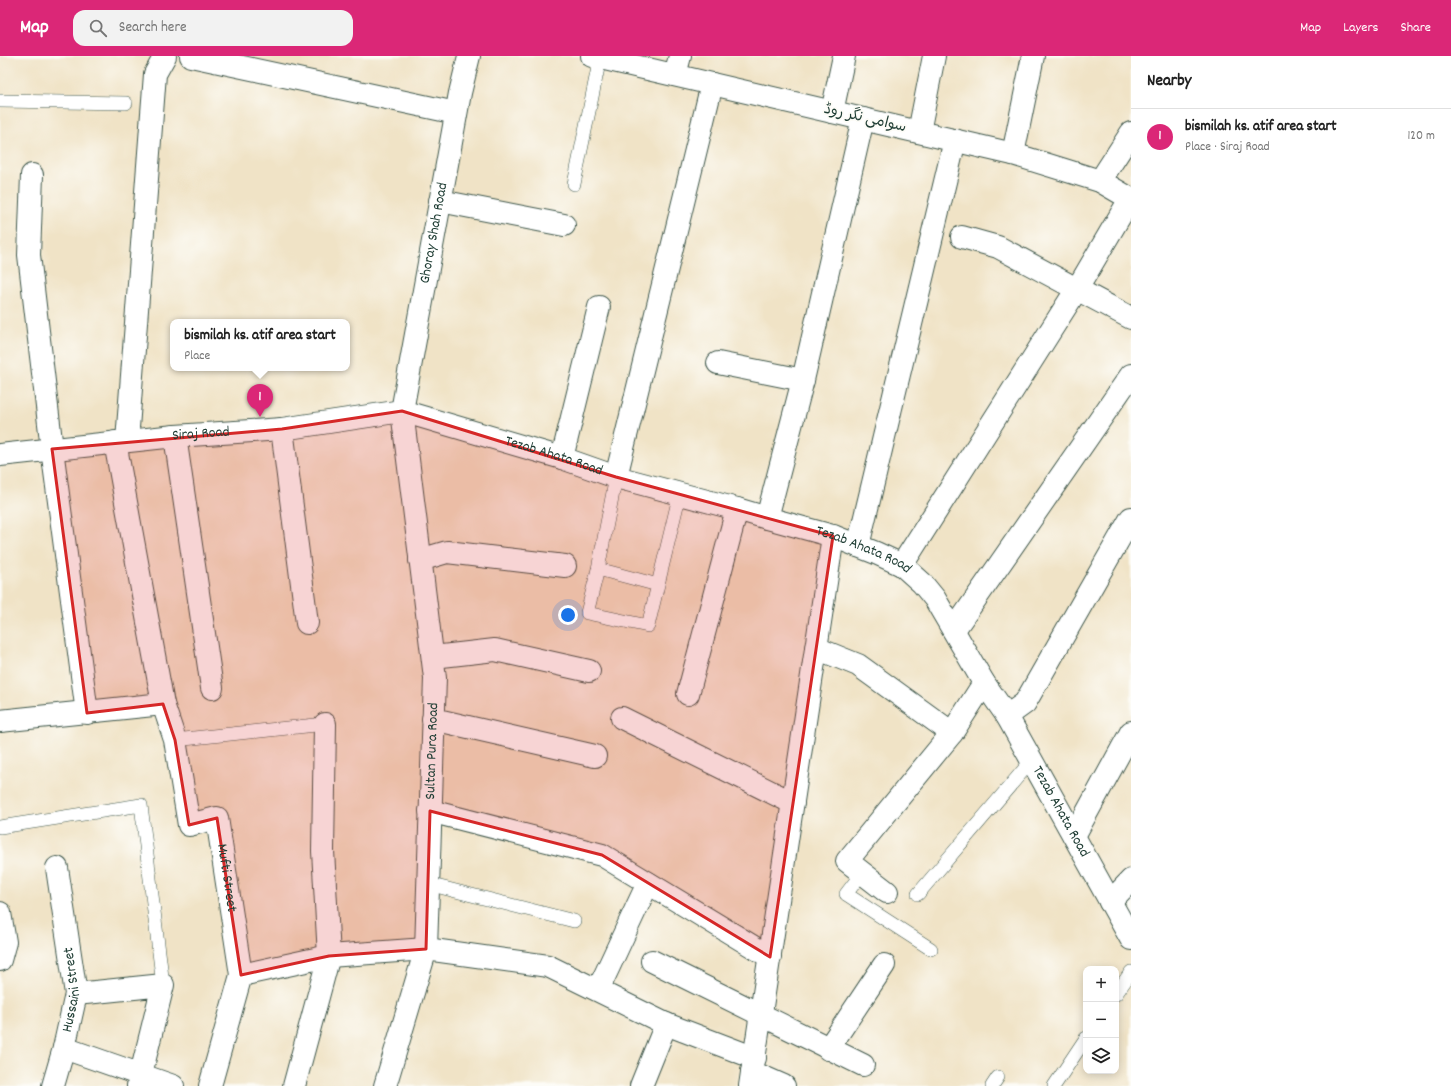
<!DOCTYPE html>
<html lang="en">
<head>
<meta charset="utf-8">
<style>
  body { margin:0; font-family:Dekko,"Playpen Sans Arabic",sans-serif; background:#f2f2f2; color:#222 }
  .controls { position:absolute; right:12px; bottom:12px; display:grid; overflow:hidden; border-radius:8px; box-shadow:0 2px 10px #0003 }
  .controls button { width:36px; height:36px; display:grid; place-items:center; padding:0; border:0; border-bottom:1px solid #e0e0e0; background:#fff; color:#222; font:20px sans-serif }
  .you { position:absolute; left:568px; top:559px; width:14px; height:14px; margin:-10px; border:3px solid #fff; border-radius:50%; background:#1a73e8; box-shadow:0 0 0 6px #1a73e833 }
  .badge { display:grid; place-items:center; width:26px; height:26px; border-radius:50%; background:#db2777; color:#fff; font-size:13px; font-weight:700 }
  .pin { position:absolute; translate:-50% -33px; filter:drop-shadow(0 1px 2px #0008) }
  .pin::after { content:''; position:absolute; top:21px; width:14px; height:12px; background:inherit; clip-path:polygon(0 0,100% 0,50% 100%) }
  .popup { position:absolute; left:170px; top:263px; width:180px; height:52px; box-sizing:border-box; display:grid; place-content:center; border-radius:8px; background:#fff; filter:drop-shadow(0 1px 3px #0005); font-size:13px; white-space:nowrap; color:#767676 }
  .popup b { font-size:15px; color:#222 }
  .popup::after { content:''; position:absolute; left:50%; top:100%; margin-left:-8px; border:8px solid transparent; border-top-color:#fff }
  .list { margin:0; padding:0; list-style:none }
  h2 { display:flex; justify-content:space-between; align-items:center; height:52px; margin:0; padding:0 16px; font-size:17px }
  h2 small { font-size:13px; font-weight:400; color:#767676 }
  .list li { display:grid; grid-template-columns:26px 1fr auto; gap:12px; align-items:center; box-sizing:border-box; height:56px; padding:0 16px; border-top:1px solid #e0e0e0 }
  .list b { display:block; font-size:15px; white-space:nowrap }
  .list p { margin:0; font-size:13px; white-space:nowrap; color:#767676 }
  .list em { font-size:13px; font-style:normal; color:#767676 }
  .icon { flex:none; width:22px; height:22px; fill:none; stroke:currentColor; stroke-width:2; stroke-linecap:round; stroke-linejoin:round }
  .map { position:relative; flex:none; width:1131px; height:1030px; overflow:hidden }
  header { display:flex; align-items:center; gap:24px; box-sizing:border-box; height:56px; padding:0 20px; background:#db2777; color:#fff }
  header strong { font-size:19px }
  nav { display:flex; gap:22px; margin-inline-start:auto; font-size:14px }
  .search { width:280px; height:36px; background:#f2f2f2; display:flex; align-items:center; gap:10px; box-sizing:border-box; padding:0 14px; border-radius:12px; color:#767676; font-size:15px }
  main { display:flex }
  aside { flex:1; background:#fff }
  .map>svg:first-child { display:block }
  .lines { fill:none; stroke-linecap:round; stroke-linejoin:round }
  .lane-casing { stroke:#3e564a; stroke-width:14 }
  .street-casing { stroke:#3e564a; stroke-width:24 }
  .secondary-casing { stroke:#3e564a; stroke-width:24 }
  .lane { stroke:#fff; stroke-width:13 }
  .street { stroke:#fff; stroke-width:22 }
  .secondary { stroke:#fff; stroke-width:22 }
  .marked { fill:#d62828; fill-opacity:0.2; stroke:#d62828; stroke-width:3; stroke-linejoin:round }
  .labels { text-anchor:middle; dominant-baseline:central; stroke-width:3.5; stroke-linejoin:round; paint-order:stroke }
  .street-label { font-size:15px; fill:#1f3d34; stroke:#fdfcf7 }
</style>
</head>
<body>
<header>
<strong>Map</strong>
<div class="search"><svg class="icon" aria-label="search" viewBox="0 0 24 24"><circle cx="10" cy="10" r="6"/><path d="M15 15l6 6"/></svg>Search here</div>
<nav><a>Map</a><a>Layers</a><a>Share</a></nav>
</header>
<main>
<div class="map">
<svg width="1131" height="1030" viewBox="0 0 1131 1030">
  <rect width="100%" height="100%" fill="#fdfcf7"/>
  <filter id="ink" filterUnits="userSpaceOnUse"><feTurbulence type="fractalNoise" baseFrequency=".025" numOctaves="2"/><feDisplacementMap in="SourceGraphic" scale="8" xChannelSelector="R" yChannelSelector="G"/><feConvolveMatrix kernelMatrix="1 2 1 2 8 2 1 2 1" color-interpolation-filters="sRGB"/></filter>
  <filter id="wash" filterUnits="userSpaceOnUse"><feTurbulence type="fractalNoise" baseFrequency=".012" numOctaves="4" result="noise"/><feDisplacementMap in="SourceGraphic" scale="16" xChannelSelector="R" yChannelSelector="G"/><feGaussianBlur stdDeviation="0.9" result="paint"/><feColorMatrix in="noise" values="0 0 0 0 0 0 0 0 0 0 0 0 0 0 0 0 0 1.4 0 .05"/><feComposite in="paint" operator="in"/></filter>
  <g filter="url(#wash)">
    <rect width="100%" height="100%" fill="#f0e3c6"/>
  </g>
  <g filter="url(#ink)">
    <g class="lines">
      <g class="lane-casing">
        <path id="lane" d="M0 45 126 47
          M574 128 600 2
          M616 421 598 513 587 557 648 570 680 437
          M598 513 658 529
          M175 684 325 668
          M0 771 141 749 163 929
          M862 817 846 838 931 893
          M428 828 574 865
          M918 838 1032 704
          M1116 938 1131 916
          M992 1030 998 1021
          M1054 1030 1086 982"/>
      </g>
      <g class="street-casing">
        <g id="street">
          <path d="M191 0 456 57"/>
          <path d="M675 19 680 0"/>
          <path d="M832 56 844 0"/>
          <path d="M919 76 934 0"/>
          <path d="M1013 98 1033 0"/>
          <path d="M32 119 29 199 52 393 87 657"/>
          <path d="M1100 125 1131 77"/>
          <path d="M440 145 564 169"/>
          <path d="M962 181 998 191 1131 262"/>
          <path d="M718 307 803 324"/>
          <path d="M282 373 307 567"/>
          <path d="M175 380 212 632"/>
          <path d="M127 385 155 18 165 0"/>
          <path id="s1" d="M115 386 163 648 175 684 189 769 217 762 241 919 210 1030"/>
          <path d="M562 402 599 251"/>
          <path d="M616 421 712 28"/>
          <path d="M767 462 803 324 863 63"/>
          <path d="M858 490 955 84"/>
          <path d="M420 504 447 496 565 510"/>
          <path d="M902 509 1077 233 1130 143"/>
          <path d="M954 574 1131 319"/>
          <path d="M816 592 858 609 952 677 984 627"/>
          <path d="M433 601 495 594 589 615"/>
          <path d="M688 638 737 453"/>
          <path d="M1007 660 1025 647 1131 462"/>
          <path d="M622 662 793 747"/>
          <path d="M433 663 595 700"/>
          <path d="M0 665 163 648"/>
          <path d="M430 755 602 799 770 901"/>
          <path d="M1074 780 1131 676"/>
          <path d="M887 836 847 805 952 677"/>
          <path d="M1110 846 1131 824"/>
          <path d="M0 857 5 886 0 904"/>
          <path d="M652 905 863 1009"/>
          <path d="M241 919 329 900 426 893 548 910 666 968 755 1002"/>
          <path d="M598 934 648 827"/>
          <path d="M76 938 163 929 138 1030"/>
          <path d="M64 992 173 1030"/>
          <path d="M828 993 884 909"/>
          <path d="M752 1016 784 1030"/>
          <path id="s2" d="M53 1030 64 992 76 938 57 812"/>
          <path d="M294 1030 329 900 323 795 325 668"/>
          <path d="M641 1030 666 968"/>
          <path d="M750 1030 833 480"/>
        </g>
      </g>
      <g class="secondary-casing">
        <g id="secondary">
          <path d="M592 0 1013 98 1100 125 1131 143"/>
          <path id="s3" d="M0 399 175 380 282 373 402 355 562 402 616 421 737 453 767 462 833 480 876 497 902 509 922 527 935 543 984 627 1007 660 1131 883"/>
          <path id="s4" d="M385 1030 426 893 435 622 402 355 460 37 469 0"/>
        </g>
      </g>
      <use href="#lane" class="lane"/>
      <use href="#street" class="street"/>
      <use href="#secondary" class="secondary"/>
    </g>
  </g>
  <path class="marked" d="M402 355 616 421 833 480 770 901 602 799 430 755 426 893 329 900 241 919 217 762 189 769 175 684 163 648 87 657 52 393 282 373Z"/>
  <g class="labels">
    <g class="street-label">
      <text transform="translate(865 63) rotate(13)">سوامی نگر روڈ</text>
      <text stroke="none"><textPath href="#s4" startOffset="864">Ghoray Shah Road</textPath></text>
      <text stroke="none"><textPath href="#s3" startOffset="202">Siraj Road</textPath></text>
      <text stroke="none"><textPath href="#s3" startOffset="563">Tezab Ahata Road</textPath></text>
      <text stroke="none"><textPath href="#s3" startOffset="887">Tezab Ahata Road</textPath></text>
      <text stroke="none"><textPath href="#s4" startOffset="341">Sultan Pura Road</textPath></text>
      <text stroke="none"><textPath href="#s3" startOffset="1223">Tezab Ahata Road</textPath></text>
      <text stroke="none"><textPath href="#s1" startOffset="480">Mufti Street</textPath></text>
      <text stroke="none"><textPath href="#s2" startOffset="99">Hussaini Street</textPath></text>
    </g>
  </g>
</svg>
<div class="controls">
<button>+</button>
<button>−</button>
<button><svg class="icon" aria-label="layers" viewBox="0 0 24 24"><path d="M12 4l9 5-9 5-9-5zM3 14l9 5 9-5"/></svg></button>
</div>
<div class="you"></div>
<div class="pin badge" style="left:260px;top:361px">1</div>
<div class="popup"><b>bismilah ks. atif area start</b>Place</div>
</div>
<aside>
<h2>Nearby<small></small></h2>
<ul class="list">
<li><span class="badge">1</span><div><b>bismilah ks. atif area start</b><p>Place · Siraj Road</p></div><em>120 m</em></li>
</ul>
</aside>
</main>
</body>
</html>
